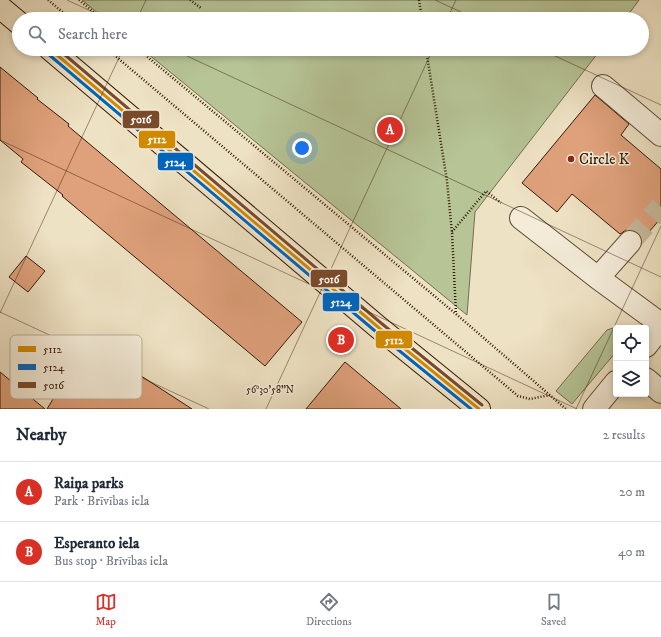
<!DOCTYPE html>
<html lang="en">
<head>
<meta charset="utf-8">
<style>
  body { margin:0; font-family:"IM FELL DW Pica",serif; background:#f2f2f3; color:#1f2937 }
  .controls { position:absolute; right:12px; bottom:12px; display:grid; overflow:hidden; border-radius:4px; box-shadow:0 2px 6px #0003 }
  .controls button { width:36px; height:36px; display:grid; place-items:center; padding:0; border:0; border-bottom:1px solid #e0e1e3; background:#fff; color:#1f2937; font:20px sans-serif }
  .you { position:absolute; left:302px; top:148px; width:14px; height:14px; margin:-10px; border:3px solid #fff; border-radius:50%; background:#1a73e8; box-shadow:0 0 0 6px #1a73e833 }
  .badge { display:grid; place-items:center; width:26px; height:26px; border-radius:50%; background:#d93025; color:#fff; font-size:13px; font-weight:700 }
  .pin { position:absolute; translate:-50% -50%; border:2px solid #fff; box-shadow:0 1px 4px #0006 }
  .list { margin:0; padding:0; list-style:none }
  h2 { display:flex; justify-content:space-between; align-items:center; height:52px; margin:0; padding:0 16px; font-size:17px }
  h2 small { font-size:13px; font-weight:400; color:#747a83 }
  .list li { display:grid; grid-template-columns:26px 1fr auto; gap:12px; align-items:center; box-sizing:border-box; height:60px; padding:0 16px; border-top:1px solid #e0e1e3 }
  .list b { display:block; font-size:15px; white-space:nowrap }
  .list p { margin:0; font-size:13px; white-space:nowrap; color:#747a83 }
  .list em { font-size:13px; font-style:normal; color:#747a83 }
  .icon { flex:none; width:22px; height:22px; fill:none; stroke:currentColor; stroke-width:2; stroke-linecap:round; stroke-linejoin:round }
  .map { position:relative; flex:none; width:661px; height:409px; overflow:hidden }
  .search { position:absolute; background:#fff; box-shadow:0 2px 6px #0003; left:12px; right:12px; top:12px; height:44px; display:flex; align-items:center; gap:10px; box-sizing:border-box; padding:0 14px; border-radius:22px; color:#747a83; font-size:15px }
  .sheet { height:172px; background:#fff }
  nav { display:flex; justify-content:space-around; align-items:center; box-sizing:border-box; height:56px; border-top:1px solid #e0e1e3; background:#fff; font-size:11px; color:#747a83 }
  nav a { display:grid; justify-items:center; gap:2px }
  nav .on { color:#d93025 }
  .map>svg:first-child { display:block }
  .green { fill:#b6c496; stroke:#746e4e }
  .building { fill:#dfa17b; stroke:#321906 }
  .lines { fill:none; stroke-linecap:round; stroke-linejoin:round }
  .minor-tunnel { stroke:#c8ba9e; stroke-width:22; stroke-dasharray:22 11; stroke-linecap:butt }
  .minor-casing { stroke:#614b36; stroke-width:24 }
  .major-casing { stroke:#321906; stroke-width:24 }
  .path { stroke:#321906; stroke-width:2.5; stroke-dasharray:1 2; stroke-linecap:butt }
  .minor { stroke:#f4ecd9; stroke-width:22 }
  .major { stroke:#eee2c4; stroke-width:22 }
  .bus-1-casing { stroke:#f4ecd9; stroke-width:6 }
  .bus-2-casing { stroke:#f4ecd9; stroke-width:6 }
  .bus-3-casing { stroke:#f4ecd9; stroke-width:6 }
  .bus-1 { stroke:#d08a01; stroke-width:3 }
  .bus-2 { stroke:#0065bd; stroke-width:3 }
  .bus-3 { stroke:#7a4b2a; stroke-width:3 }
  .ticks { fill:none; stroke:#321906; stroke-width:1; stroke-opacity:0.45 }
  .poi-dot { fill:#8f2418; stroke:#f4ecd9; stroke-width:1.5 }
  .labels { text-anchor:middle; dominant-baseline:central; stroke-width:3; stroke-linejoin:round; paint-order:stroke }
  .poi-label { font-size:15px; fill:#321906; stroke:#f4ecd9; text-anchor:start }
  .key { fill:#f4ecd9; stroke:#baad9a; stroke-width:1 }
  .key-label { font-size:11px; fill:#321906 }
  .ticks-label { font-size:10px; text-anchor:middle; fill:#321906; stroke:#f4ecd9; stroke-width:3; stroke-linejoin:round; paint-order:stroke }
  .line-badge { stroke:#f4ecd9; stroke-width:1.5 }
  .badge-label { font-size:11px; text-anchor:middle; font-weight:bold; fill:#fff }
</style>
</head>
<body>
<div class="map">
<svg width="661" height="409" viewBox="0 0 661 409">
  <rect width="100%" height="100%" fill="#eee2c4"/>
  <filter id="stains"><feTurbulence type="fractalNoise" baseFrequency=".005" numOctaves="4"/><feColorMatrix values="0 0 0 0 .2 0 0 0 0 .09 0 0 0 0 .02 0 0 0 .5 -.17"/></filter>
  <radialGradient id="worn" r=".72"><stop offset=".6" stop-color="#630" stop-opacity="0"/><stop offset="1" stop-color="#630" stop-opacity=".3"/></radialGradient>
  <path class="green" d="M82 0H639L625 19H105Z
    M142 49H601L475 212 467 315Z
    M619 326 621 328H616V352L572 404 556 391 607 330Z"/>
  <path class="building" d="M0 67 38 98 37 99 69 124 68 126 302 322 265 366 62 196 63 195 21 162 23 159 0 140Z
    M595 95 629 124 621 135 661 169V218L642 240V238L639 233 633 230H626L620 234 572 194 557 212 522 183Z
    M26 256 45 271 28 292 9 277Z
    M345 362 401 409H306Z
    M132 370 192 409H47L70 371 86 381 93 371 120 389Z
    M0 372 45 409H0Z"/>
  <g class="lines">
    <path class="minor-tunnel" d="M630 242 661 207"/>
    <g class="minor-casing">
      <path id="minor" d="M603 86 661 135
        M521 218 598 278 661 324
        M598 278 630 242
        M646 346 661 327
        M646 379 661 392
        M594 409 616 382"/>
    </g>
    <g class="major-casing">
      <path id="major" d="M0 7 19 23
        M50 49 378 327 479 409"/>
    </g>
    <path class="path" d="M48 0 71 19
      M79 0 102 19
      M190 0 201 8
      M419 0 422 19
      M107 49 518 396 530 399 550 395
      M138 49 456 314 566 409
      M426 49 447 181 452 233 456 314
      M452 232 486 191 501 203"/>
    <use href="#minor" class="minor"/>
    <use href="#major" class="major"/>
    <g class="bus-1-casing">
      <path id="bus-1" d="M50 49 378 327 479 409"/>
    </g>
    <g class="bus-2-casing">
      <path id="bus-2" d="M47 53 375 331 471 409"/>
    </g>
    <g class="bus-3-casing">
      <path id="bus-3" d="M58 49 381 323 482 405"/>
    </g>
    <use href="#bus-1" class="bus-1"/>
    <use href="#bus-2" class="bus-2"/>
    <use href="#bus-3" class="bus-3"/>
  </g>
  <path class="ticks" d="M67 0 108 19M435 0 476 19M137 19 146 0M447 19 456 0M172 49 661 277M540 49 661 105M0 140 577 409M0 312 209 409M0 313 123 49M266 409 433 49M576 409 661 226"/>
  <circle class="poi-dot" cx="571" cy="159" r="4"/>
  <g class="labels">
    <g class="poi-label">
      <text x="579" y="159">Circle K</text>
    </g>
  </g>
  <rect x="10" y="335" width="132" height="64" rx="6" class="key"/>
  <rect x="18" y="346" width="18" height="6" fill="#d08a01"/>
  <rect x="18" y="364" width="18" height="6" fill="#0065bd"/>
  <rect x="18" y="382" width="18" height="6" fill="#7a4b2a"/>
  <g class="key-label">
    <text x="43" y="353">5112</text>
    <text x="43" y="371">5124</text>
    <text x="43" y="389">5016</text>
  </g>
  <g class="ticks-label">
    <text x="270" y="393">56°30'58"N</text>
  </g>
  <g class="line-badge">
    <rect x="122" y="110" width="38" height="19" rx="4" fill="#7a4b2a"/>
    <rect x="138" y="130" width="38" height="19" rx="4" fill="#d08a01"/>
    <rect x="157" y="152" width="37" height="19" rx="4" fill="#0065bd"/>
    <rect x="310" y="269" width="38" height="19" rx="4" fill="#7a4b2a"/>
    <rect x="322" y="292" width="38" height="20" rx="4" fill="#0065bd"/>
    <rect x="375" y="330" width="38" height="19" rx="4" fill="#d08a01"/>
  </g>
  <g class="badge-label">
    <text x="141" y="123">5016</text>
    <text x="157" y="143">5112</text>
    <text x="175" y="166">5124</text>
    <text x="329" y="283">5016</text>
    <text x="341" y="306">5124</text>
    <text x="394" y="344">5112</text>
  </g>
  <rect width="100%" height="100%" filter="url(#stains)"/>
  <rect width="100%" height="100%" fill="url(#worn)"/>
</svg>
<div class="controls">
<button><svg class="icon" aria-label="locate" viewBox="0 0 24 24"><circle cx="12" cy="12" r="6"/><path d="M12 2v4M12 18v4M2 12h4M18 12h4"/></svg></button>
<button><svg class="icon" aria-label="layers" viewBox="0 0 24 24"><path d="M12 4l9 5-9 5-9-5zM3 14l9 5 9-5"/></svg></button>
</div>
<div class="you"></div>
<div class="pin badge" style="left:390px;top:130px">A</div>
<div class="pin badge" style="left:341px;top:340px">B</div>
<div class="search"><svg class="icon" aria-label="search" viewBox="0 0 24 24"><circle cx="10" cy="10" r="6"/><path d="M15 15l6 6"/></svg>Search here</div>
</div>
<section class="sheet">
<h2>Nearby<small>2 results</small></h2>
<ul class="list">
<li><span class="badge">A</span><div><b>Raiņa parks</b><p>Park · Brīvības iela</p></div><em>20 m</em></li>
<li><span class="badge">B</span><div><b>Esperanto iela</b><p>Bus stop · Brīvības iela</p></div><em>40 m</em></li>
</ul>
</section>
<nav>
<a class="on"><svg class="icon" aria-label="map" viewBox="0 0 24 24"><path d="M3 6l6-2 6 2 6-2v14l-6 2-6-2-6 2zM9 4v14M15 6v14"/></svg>Map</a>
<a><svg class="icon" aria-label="directions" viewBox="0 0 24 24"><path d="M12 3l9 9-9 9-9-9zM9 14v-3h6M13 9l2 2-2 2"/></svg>Directions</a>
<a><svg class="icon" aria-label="saved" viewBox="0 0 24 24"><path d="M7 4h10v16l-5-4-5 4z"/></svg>Saved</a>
</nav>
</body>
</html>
